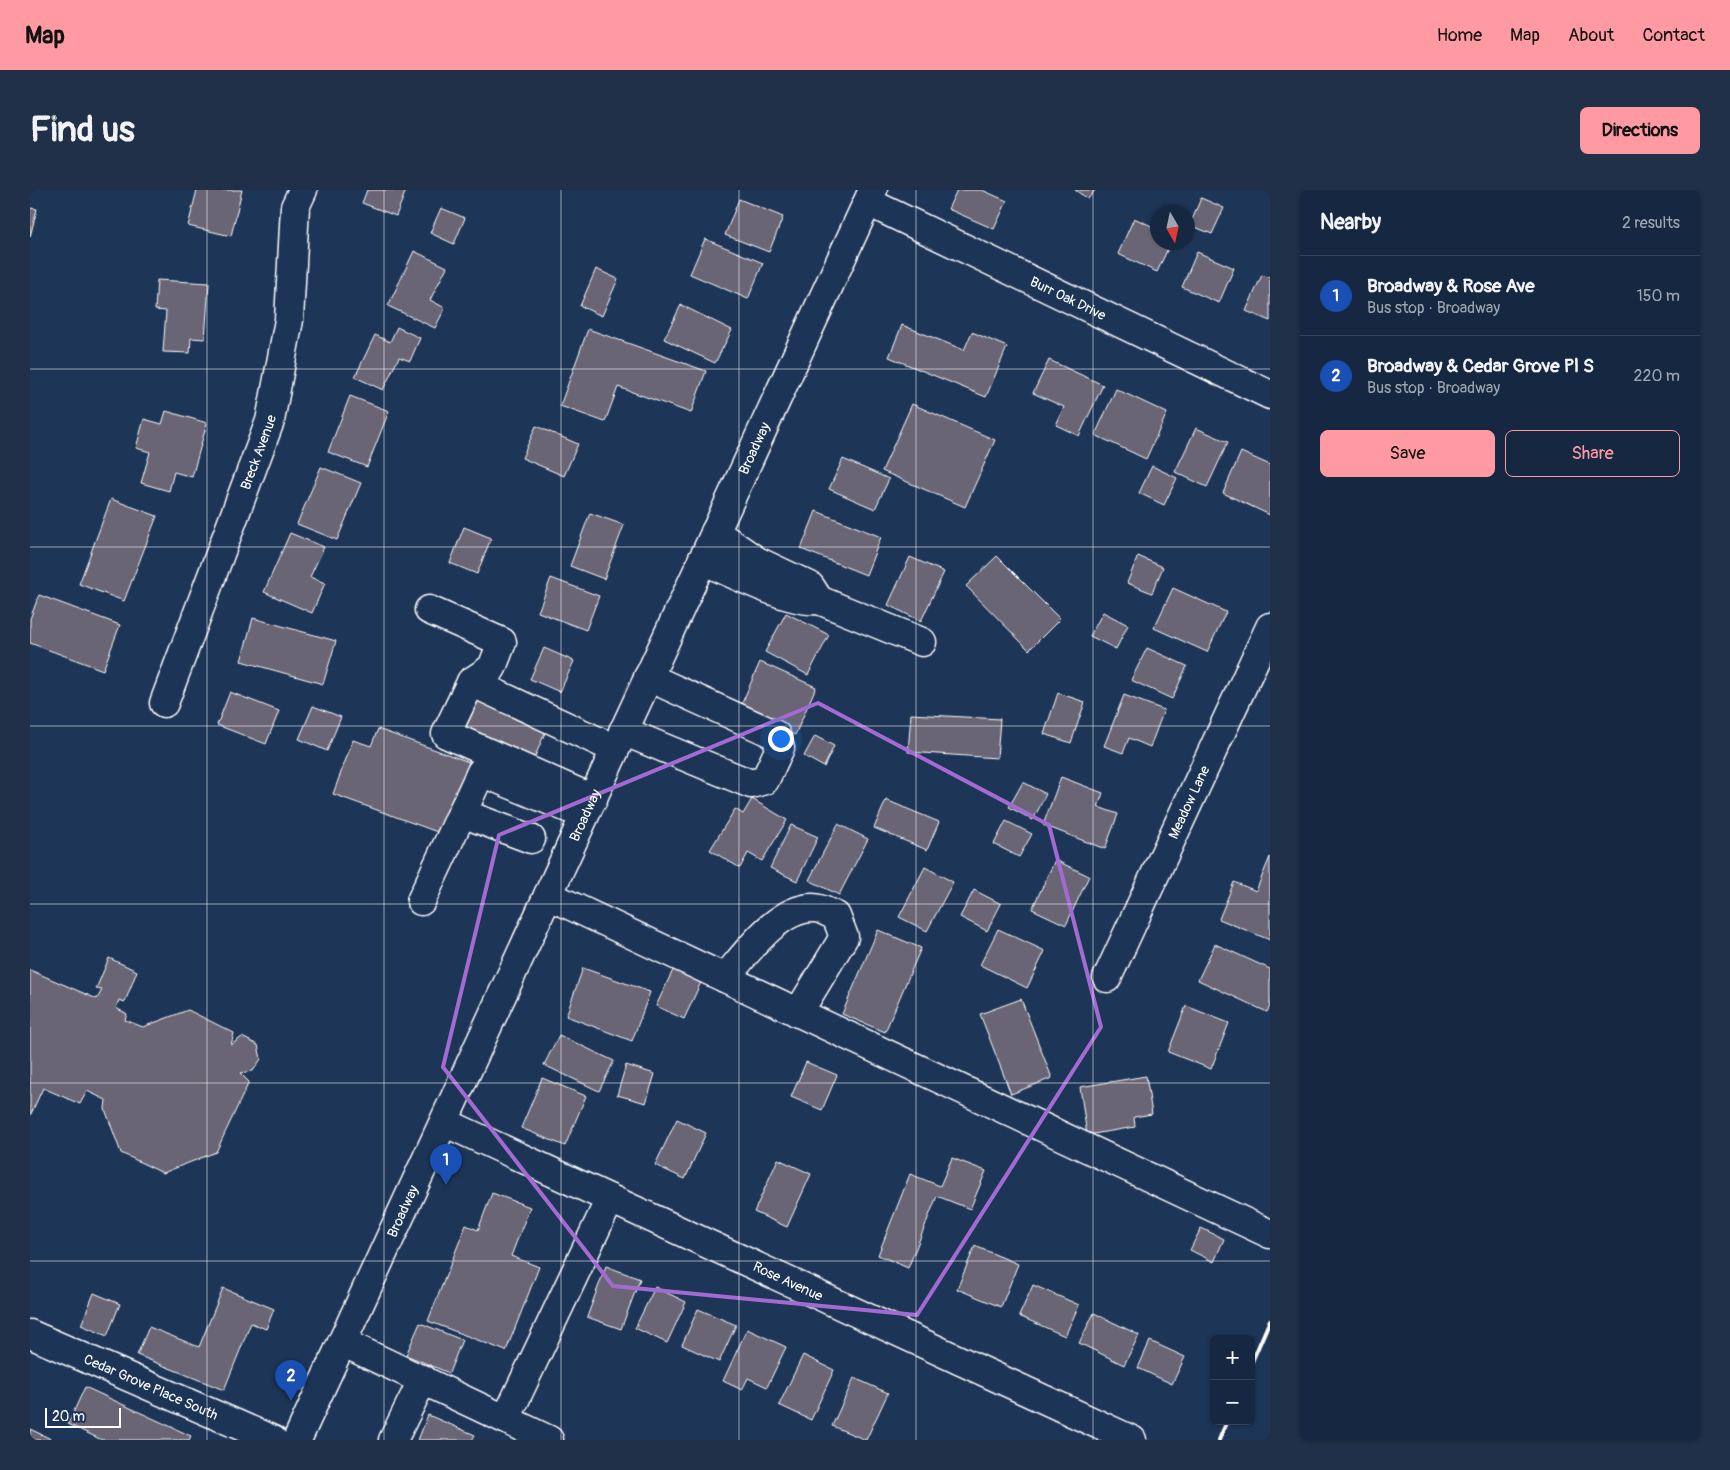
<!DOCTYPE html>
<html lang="en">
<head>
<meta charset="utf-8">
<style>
  body { margin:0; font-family:Pangolin,sans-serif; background:#1f3048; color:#f1f3f6 }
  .controls { position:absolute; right:15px; bottom:15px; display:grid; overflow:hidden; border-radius:8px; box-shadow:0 1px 4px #0004 }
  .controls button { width:45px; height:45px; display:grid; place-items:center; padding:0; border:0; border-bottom:1px solid #35445a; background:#162841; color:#f1f3f6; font:25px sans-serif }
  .compass { position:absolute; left:1120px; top:15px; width:45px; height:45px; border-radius:50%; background:#162841; box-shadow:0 1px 4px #0004; rotate:171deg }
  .scale { position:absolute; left:15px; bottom:12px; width:76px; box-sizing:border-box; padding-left:5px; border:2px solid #fff; border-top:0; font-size:14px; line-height:18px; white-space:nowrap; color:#fff; -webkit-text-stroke:4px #1d3557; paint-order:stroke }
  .you { position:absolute; left:750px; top:548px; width:18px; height:18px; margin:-12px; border:4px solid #fff; border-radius:50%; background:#1a73e8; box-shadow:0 0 0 8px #1a73e833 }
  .badge { display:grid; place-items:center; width:32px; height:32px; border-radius:50%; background:#ff9aa2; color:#fff; font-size:16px; font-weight:700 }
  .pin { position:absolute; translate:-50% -41px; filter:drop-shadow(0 1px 2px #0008) }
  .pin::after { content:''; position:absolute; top:26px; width:18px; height:15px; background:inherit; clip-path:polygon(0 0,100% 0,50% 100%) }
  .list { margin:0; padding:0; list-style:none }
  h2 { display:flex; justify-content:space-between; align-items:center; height:65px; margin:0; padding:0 20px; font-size:21px }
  h2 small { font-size:16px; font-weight:400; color:#9ea6b1 }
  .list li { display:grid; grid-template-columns:32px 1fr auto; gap:15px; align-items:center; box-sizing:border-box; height:80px; padding:0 20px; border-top:1px solid #35445a }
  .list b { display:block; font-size:19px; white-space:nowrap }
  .list p { margin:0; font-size:16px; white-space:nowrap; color:#9ea6b1 }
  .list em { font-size:16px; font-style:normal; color:#9ea6b1 }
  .actions { display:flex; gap:10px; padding:15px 20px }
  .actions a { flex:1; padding:11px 0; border:1px solid #ff9aa2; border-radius:8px; text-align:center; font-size:18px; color:#ff9aa2 }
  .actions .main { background:#ff9aa2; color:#111 }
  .map { position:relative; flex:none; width:1240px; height:1250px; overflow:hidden; border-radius:8px }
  header { display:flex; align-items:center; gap:30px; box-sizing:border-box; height:70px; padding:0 25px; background:#ff9aa2; color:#111 }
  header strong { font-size:24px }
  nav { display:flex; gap:28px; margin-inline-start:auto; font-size:18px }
  .intro { display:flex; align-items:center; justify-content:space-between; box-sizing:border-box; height:120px; padding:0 30px }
  h1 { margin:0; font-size:35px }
  .button { padding:12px 22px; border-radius:8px; background:#ff9aa2; color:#111; font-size:18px; font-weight:700 }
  main { display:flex; gap:30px; padding:0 30px }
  aside { flex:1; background:#162841; border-radius:8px; box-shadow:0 1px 4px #0004 }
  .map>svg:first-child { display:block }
  .building { fill:#696574; stroke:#fff }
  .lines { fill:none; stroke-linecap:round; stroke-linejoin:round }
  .minor-casing { stroke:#fff; stroke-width:31 }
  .major-casing { stroke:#fff; stroke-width:31 }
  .minor { stroke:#1d3557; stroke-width:28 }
  .major { stroke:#1d3557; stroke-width:28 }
  .rail { stroke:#fff; stroke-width:4 }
  .marked { fill:none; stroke:#a36bd2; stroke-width:4; stroke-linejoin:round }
  .grid { fill:none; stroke:#fff; stroke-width:1; stroke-opacity:0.55 }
  .labels { text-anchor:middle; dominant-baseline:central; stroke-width:4; stroke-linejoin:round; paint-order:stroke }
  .street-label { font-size:14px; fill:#fff; stroke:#1d3557 }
</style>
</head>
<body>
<header>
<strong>Map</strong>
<nav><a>Home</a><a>Map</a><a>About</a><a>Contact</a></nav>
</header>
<div class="intro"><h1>Find us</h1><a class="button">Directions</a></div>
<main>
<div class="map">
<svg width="1240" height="1250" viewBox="0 0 1240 1250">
  <rect width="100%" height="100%" fill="#1d3557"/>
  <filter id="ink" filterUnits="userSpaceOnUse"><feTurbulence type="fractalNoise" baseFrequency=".02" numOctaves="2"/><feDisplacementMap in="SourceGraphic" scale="10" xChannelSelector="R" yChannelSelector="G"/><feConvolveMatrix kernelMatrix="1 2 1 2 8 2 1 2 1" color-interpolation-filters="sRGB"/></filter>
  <g filter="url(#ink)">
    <path class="building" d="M167 0H212L201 46 158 36Z
      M337 0H376L366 26 332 13Z
      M927 0H952L977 11 964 39 918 19Z
      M1045 0H1065L1058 9Z
      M1171 8 1194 18 1182 44 1160 35Z
      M709 9 753 27 739 62 695 45Z
      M0 18 7 19 0 47Z
      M411 18 435 28 424 54 400 43Z
      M1104 28 1128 39V52H1141L1127 82 1088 64Z
      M675 49 733 73 718 109 660 84Z
      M384 61 417 77 400 110 415 118 405 138 358 116Z
      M1167 62 1204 78 1189 113 1152 97Z
      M566 79 588 89 572 126 550 116Z
      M1232 85 1240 88V131L1216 121Z
      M127 90 179 93 175 149 161 148 160 163 133 162 136 121 125 120Z
      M651 115 702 140 685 173 634 149Z
      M872 135 934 160 942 142 977 157 956 207 859 167Z
      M367 137 390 148 380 171 369 167 353 200 325 187 345 145 360 152Z
      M558 139 676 181 661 223 588 197 575 232 530 216Z
      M1019 170 1073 195 1049 246 1026 235 1034 217 1003 203Z
      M1086 199 1137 223 1116 269 1065 245Z
      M320 206 359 221 337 277 298 262Z
      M882 214 965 250 935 317 852 281Z
      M136 221 177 233 162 287 144 282 139 301 111 293 120 262 106 258 114 229 132 234Z
      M506 236 548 254 534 286 492 268Z
      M1166 238 1198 252 1177 297 1145 282Z
      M1211 262 1240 275V325L1193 303Z
      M813 269 859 289 845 319 799 299Z
      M1122 276 1147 288 1134 315 1109 303Z
      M291 277 331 293 307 350 267 334Z
      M81 309 127 326 94 411 49 394Z
      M786 321 851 347 836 385 771 359Z
      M560 323 594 335 574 389 540 376Z
      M434 337 461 348 447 384 420 373Z
      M260 343 294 357 280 387 295 393 282 423 234 402Z
      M967 366 1030 429 999 460 936 396Z
      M1108 366 1133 377 1122 403 1097 393Z
      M880 367 914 382 891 431 858 415Z
      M521 388 569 406 556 440 508 422Z
      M1143 398 1196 422 1177 462 1124 438Z
      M9 405 90 435 73 480 0 453V429Z
      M1073 422 1098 435 1086 459 1060 446Z
      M756 423 799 445 778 485 735 462Z
      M223 428 306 451 293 494 211 471Z
      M514 458 544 471 530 502 500 489Z
      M1117 458 1157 476 1142 509 1101 490Z
      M730 472 786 497 765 545 709 520Z
      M200 502 249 521 236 554 187 535Z
      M1028 503 1055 512 1041 553 1014 544Z
      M1094 505 1134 520 1120 557 1099 548 1093 563 1074 556Z
      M446 509 517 538 501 576 430 547Z
      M283 516 311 527 297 561 269 549Z
      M881 524 970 529 967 568 878 562Z
      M348 539 439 572 413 644 303 604 323 550 341 556Z
      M785 546 804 556 794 577 774 566Z
      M1031 587 1073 603 1068 617 1088 624 1075 659 1013 635Z
      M993 592 1016 604 1003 630 979 617Z
      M722 609 757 630 732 671 718 663 710 678 680 660 705 619 713 624Z
      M856 610 909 632 897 660 844 638Z
      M976 631 1002 644 989 667 964 654Z
      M808 634 838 649 809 705 779 690Z
      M761 635 788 647 767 691 740 678Z
      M1240 667V750L1189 729 1204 692 1226 701Z
      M1025 670 1059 686 1036 735 1002 719Z
      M895 677 923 692 897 741 869 727Z
      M944 700 971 714 957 741 930 727Z
      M968 739 1015 761 997 798 950 775Z
      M848 740 891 758 855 842 812 824Z
      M1185 754 1240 779V816L1237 822 1168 790Z
      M79 768 107 781 95 812 89 810 86 818 97 824 95 830 113 837 158 820 204 843 201 855 212 847 228 855 231 869 223 881 210 883 219 892 186 962 133 983 91 963 75 919 76 910 57 901 50 914 13 898 0 926V780L67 809 72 800 66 799Z
      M553 778 620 802 602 851 536 826Z
      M644 778 672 790 654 829 626 816Z
      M991 809 1022 888 981 904 950 824Z
      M1156 816 1199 833 1181 879 1138 862Z
      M529 845 584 871 569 901 514 875Z
      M776 872 807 885 792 920 761 907Z
      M596 875 625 884 616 913 587 905Z
      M1116 886 1122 924 1104 927 1105 937 1057 945 1050 897Z
      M512 888 556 906 535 956 491 938Z
      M647 929 676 943 655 989 625 975Z
      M922 968 956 981 940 1019 907 1006 878 1078 848 1065 880 984 910 996Z
      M748 969 781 984 757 1037 724 1022Z
      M462 1003 500 1017 481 1066 509 1077 476 1161 398 1131 436 1035 448 1040Z
      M1171 1038 1194 1049 1184 1072 1160 1060Z
      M945 1056 988 1074 971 1117 927 1099Z
      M576 1076 610 1089 591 1139 557 1127Z
      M1003 1095 1049 1115 1035 1146 989 1126Z
      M625 1097 656 1112 637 1153 605 1138Z
      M193 1098 244 1119 236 1139 221 1133 194 1200 107 1165 119 1137 169 1157Z
      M64 1103 90 1114 77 1146 51 1135Z
      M668 1119 706 1135 689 1172 652 1155Z
      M1064 1123 1109 1145 1094 1175 1049 1153Z
      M390 1133 432 1150 419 1183 376 1165Z
      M717 1139 756 1157 737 1197 718 1188 712 1200 693 1191Z
      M1120 1151 1155 1167 1142 1194 1108 1178Z
      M773 1165 804 1180 781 1230 749 1215Z
      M824 1188 858 1203 836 1250 802 1236Z
      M55 1197 161 1246 159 1250H72L38 1234Z
      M398 1225 445 1245 442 1250H388Z
      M0 1239 23 1250H0Z"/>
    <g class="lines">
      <g class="minor-casing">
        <g id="minor">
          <path id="s1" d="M838 12 1240 205"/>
          <path d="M672 370C700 382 761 414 789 410L780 396 727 371 685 342"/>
          <path d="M789 410 892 452"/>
          <path d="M399 420 472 452 462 478 441 492"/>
          <path id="s2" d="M134 513 240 231 259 130 265 17 273 0"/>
          <path d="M593 541 721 594 735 590 750 558 746 545 618 487"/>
          <path d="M563 609 416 544 441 492 585 559"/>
          <path d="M432 623 501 649"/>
          <path d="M518 705 1240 1044"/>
          <path d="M391 711 451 582 540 619"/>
          <path d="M695 788C716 764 748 717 784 718 791 718 800 724 806 726L814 747 768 823"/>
          <path id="s3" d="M1077 788 1240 437"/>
          <path id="s4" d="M414 932 1102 1250"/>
          <path id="s5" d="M0 1144 243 1250"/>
          <path d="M312 1152 519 1250"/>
          <path d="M476 1229 580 1009"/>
          <path d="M363 1250 393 1189"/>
        </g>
      </g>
      <g class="major-casing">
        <g id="major">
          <path id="s6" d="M267 1250 843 0"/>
        </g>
      </g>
      <use href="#minor" class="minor"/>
      <use href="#major" class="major"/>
      <path class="rail" d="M1221 1174 1240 1130
        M1189 1250 1197 1231"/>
    </g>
  </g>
  <path class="marked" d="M788 513 1019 635 1071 837 887 1125 583 1096 413 877 469 645Z"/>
  <path class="grid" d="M177 0V1250M354 0V1250M531 0V1250M709 0V1250M886 0V1250M1063 0V1250M0 179H1240M0 357H1240M0 536H1240M0 714H1240M0 893H1240M0 1071H1240"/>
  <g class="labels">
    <g class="street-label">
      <text stroke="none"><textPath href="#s1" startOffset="222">Burr Oak Drive</textPath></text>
      <text stroke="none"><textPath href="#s6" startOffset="1092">Broadway</textPath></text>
      <text stroke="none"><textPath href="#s2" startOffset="268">Breck Avenue</textPath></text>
      <text stroke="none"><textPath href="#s3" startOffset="194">Meadow Lane</textPath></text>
      <text stroke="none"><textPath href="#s6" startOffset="688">Broadway</textPath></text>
      <text stroke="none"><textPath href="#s6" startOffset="252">Broadway</textPath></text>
      <text stroke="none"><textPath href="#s4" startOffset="379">Rose Avenue</textPath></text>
      <text stroke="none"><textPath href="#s5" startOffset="132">Cedar Grove Place South</textPath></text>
    </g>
  </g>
</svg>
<div class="controls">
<button>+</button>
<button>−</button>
</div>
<svg class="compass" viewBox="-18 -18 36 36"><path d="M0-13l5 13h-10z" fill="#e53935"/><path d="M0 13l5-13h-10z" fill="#9ea6b1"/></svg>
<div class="scale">20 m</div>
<div class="you"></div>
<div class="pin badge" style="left:416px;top:995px;background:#1a4fb4">1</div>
<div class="pin badge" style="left:261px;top:1211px;background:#1a4fb4">2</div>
</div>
<aside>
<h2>Nearby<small>2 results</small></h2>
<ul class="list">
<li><span class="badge" style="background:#1a4fb4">1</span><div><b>Broadway &amp; Rose Ave</b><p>Bus stop · Broadway</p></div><em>150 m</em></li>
<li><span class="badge" style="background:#1a4fb4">2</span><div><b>Broadway &amp; Cedar Grove Pl S</b><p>Bus stop · Broadway</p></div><em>220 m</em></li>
</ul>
<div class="actions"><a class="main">Save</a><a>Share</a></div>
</aside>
</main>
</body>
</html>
